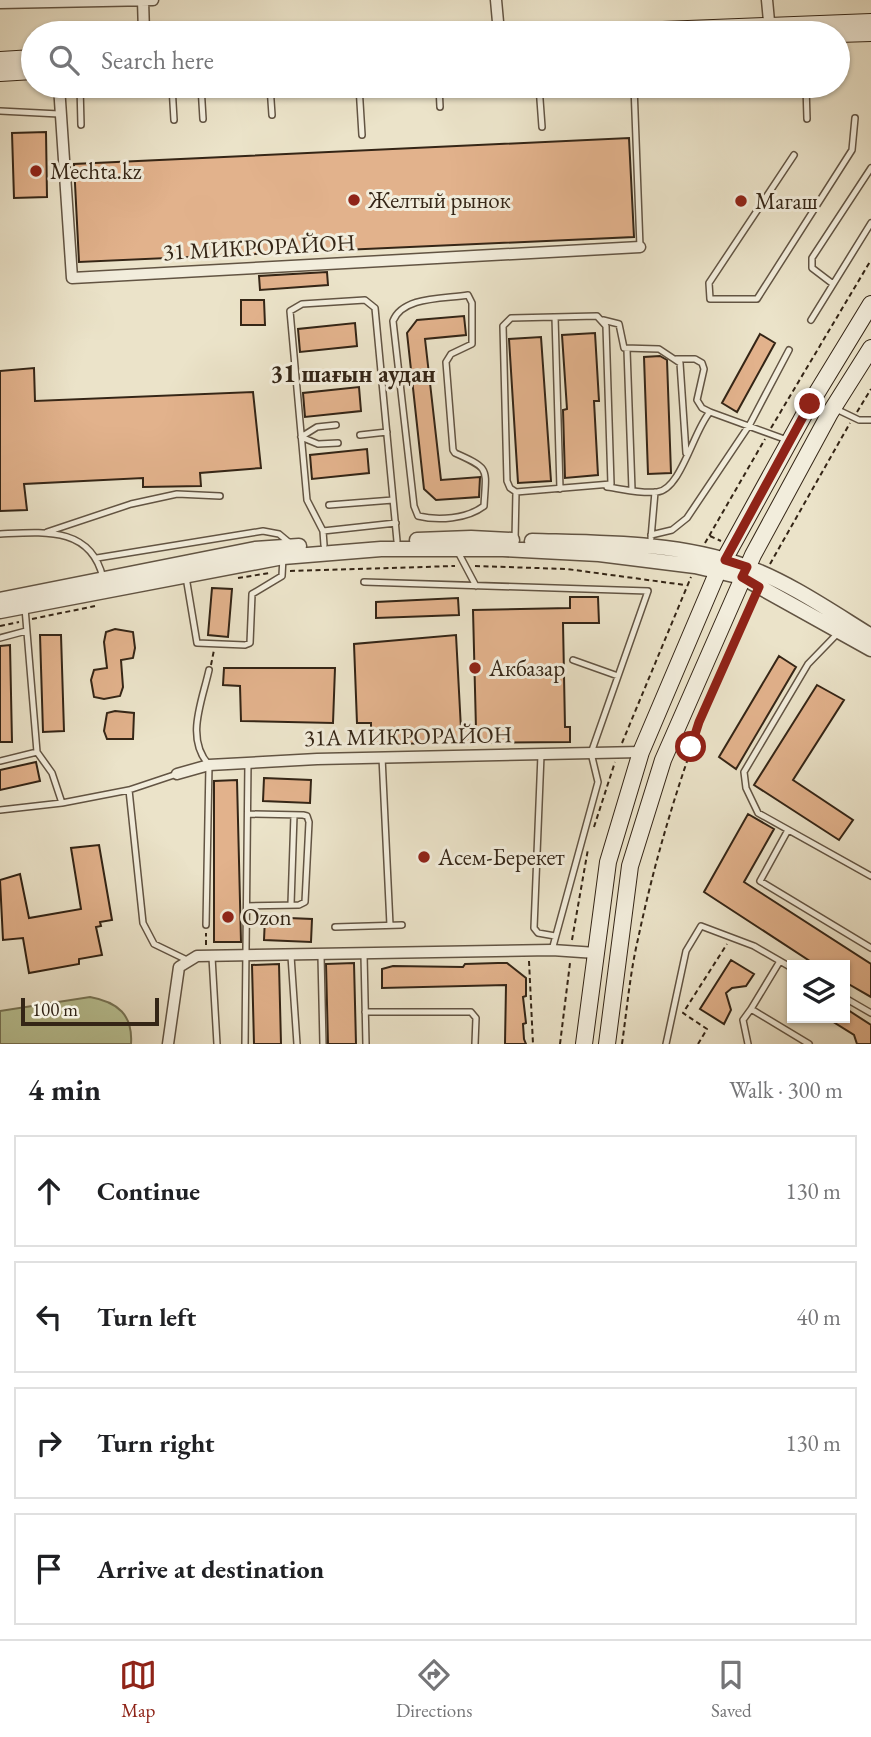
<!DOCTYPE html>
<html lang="en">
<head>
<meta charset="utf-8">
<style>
  body { margin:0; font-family:"EB Garamond",serif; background:#f2f2f2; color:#202124 }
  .controls { position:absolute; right:21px; bottom:21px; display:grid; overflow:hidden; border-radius:0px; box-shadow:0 2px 5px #0004 }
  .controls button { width:63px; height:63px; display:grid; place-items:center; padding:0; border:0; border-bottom:2px solid #e0e0e0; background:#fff; color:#202124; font:35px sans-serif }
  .scale { position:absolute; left:21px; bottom:18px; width:138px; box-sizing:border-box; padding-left:7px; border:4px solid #342516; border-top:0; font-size:19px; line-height:24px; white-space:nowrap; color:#342516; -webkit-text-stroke:5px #f2eddc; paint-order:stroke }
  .stop { position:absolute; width:21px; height:21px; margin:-16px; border:5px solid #8f2418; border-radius:50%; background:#fff }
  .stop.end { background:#8f2418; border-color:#fff; box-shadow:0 2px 7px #0008 }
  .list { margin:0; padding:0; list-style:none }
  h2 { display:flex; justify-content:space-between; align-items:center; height:91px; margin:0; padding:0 28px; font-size:30px }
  h2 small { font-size:23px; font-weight:400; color:#757577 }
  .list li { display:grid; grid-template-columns:46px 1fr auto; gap:21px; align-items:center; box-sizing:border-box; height:112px; margin:0 14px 14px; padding:0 14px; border:2px solid #e0e0e0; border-radius:0px }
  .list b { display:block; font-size:26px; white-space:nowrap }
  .list em { font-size:23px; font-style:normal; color:#757577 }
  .icon { flex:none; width:38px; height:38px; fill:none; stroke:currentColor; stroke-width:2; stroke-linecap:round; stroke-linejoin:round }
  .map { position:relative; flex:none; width:871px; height:1044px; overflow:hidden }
  .search { position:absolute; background:#fff; box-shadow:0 2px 5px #0004; left:21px; right:21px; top:21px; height:77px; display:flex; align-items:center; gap:18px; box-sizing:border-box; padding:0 24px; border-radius:38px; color:#757577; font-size:26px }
  .sheet { height:595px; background:#fff }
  nav { display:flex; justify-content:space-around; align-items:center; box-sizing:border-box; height:98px; border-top:2px solid #e0e0e0; background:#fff; font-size:19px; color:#757577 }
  nav a { display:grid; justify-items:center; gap:4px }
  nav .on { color:#8f2418 }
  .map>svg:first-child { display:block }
  .green { fill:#b9c395; stroke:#767456; stroke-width:2 }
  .building { fill:#e2b28c; stroke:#342516; stroke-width:2 }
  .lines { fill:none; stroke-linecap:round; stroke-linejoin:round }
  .service-casing { stroke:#625443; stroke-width:8 }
  .minor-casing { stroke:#625443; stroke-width:13 }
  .tertiary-casing { stroke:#625443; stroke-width:17 }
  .secondary-casing { stroke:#342516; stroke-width:18 }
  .path { stroke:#342516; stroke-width:2; stroke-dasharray:5 3.5; stroke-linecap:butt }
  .service { stroke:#f2eddc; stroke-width:5 }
  .minor { stroke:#f2eddc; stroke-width:10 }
  .tertiary { stroke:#f2eddc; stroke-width:14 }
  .secondary { stroke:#f2eddc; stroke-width:16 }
  .route { stroke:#8f2418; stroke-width:9 }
  .poi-dot { fill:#8f2418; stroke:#f2eddc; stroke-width:2.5 }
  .labels { text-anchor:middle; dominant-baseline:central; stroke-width:6; stroke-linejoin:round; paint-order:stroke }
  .poi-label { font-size:23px; fill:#342516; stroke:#f2eddc; text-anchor:start }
  .street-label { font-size:23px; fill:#342516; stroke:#f2eddc }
  .neighbourhood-label { font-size:24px; font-weight:bold; fill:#342516; stroke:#f2eddc }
</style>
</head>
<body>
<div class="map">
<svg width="871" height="1044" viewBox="0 0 871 1044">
  <rect width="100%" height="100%" fill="#ebe3c9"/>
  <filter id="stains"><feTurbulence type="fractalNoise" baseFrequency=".00286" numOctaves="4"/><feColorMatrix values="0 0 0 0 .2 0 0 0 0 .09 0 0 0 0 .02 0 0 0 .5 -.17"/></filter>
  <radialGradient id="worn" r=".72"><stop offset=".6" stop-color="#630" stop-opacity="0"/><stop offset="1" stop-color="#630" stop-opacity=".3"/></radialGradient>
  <path class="green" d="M90 997C118 1002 133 1015 131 1044H0V1011Z"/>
  <path class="building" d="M46 132 47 197 14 198 12 133Z
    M629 138 634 237 79 262 74 164Z
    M327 272 328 285 260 290 259 276Z
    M241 300H264L265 325H241Z
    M464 316 466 335 425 339 441 480 480 477 479 497 436 500 424 489 407 333 417 320Z
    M355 323 357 346 300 352 298 329Z
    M595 333 599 401H594L598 475 565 478 563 410 567 409 562 335Z
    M760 334 775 343 737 412 722 403Z
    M541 337 551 481 518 483 509 339Z
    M660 356 667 360 671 473 648 474 644 357Z
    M34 368 35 401 253 392 261 468 200 473 201 486 143 487V478L24 484 27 510 0 511V371Z
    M359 387 361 411 305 417 303 393Z
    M367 449 369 473 312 479 310 455Z
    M212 588 232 589 228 637 208 635Z
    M570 597H598L599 623H563L565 727H570V742L371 744V723H357L354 644 456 635 461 729H476L473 610 570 608Z
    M458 598 459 615 376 618V602Z
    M115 629 133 632 135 648 133 658 121 660 123 687 120 696 104 699 94 697 91 680 94 670 107 668 104 642 106 632Z
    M40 635H61L64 731 43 732Z
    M10 645 12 742H0V646Z
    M779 656 796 667 736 769 719 757Z
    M224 668H335L333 723 241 721 240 686 223 685Z
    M817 685 844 700 793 780 853 820 839 840 754 785Z
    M115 711 134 713 133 739H107L104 731 107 713Z
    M36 762 40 781 0 790V770Z
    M264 778 311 780 310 803 263 801Z
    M237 780 241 942H214V781Z
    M748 814 774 829 744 882 871 964V997L845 982V965H816L704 892Z
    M99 845 112 920 100 922 101 926 96 927 102 955 79 959V964L29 973 23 938 3 940 0 880 20 874 29 918 81 909 71 848Z
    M265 917 312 919 311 942 264 940Z
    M731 960 754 974 746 986 732 988 726 993 731 1010 724 1024 700 1009Z
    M354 963 356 1044H328L326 964Z
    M498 963H507L526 978V996L523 997 526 1023 523 1024 524 1039 526 1044H505L506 985 382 988V969L393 966 463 967 465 964Z
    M279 964 281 1044H254L252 965Z
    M845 1008 871 1025V1044H857L854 1035 827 1018H845Z"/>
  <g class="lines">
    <g class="service-casing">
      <path id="service" d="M80 86 81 125
        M172 86 174 120
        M201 86 203 119
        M270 86 272 115
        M359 86 362 135
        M439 86 440 107
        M539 86 542 127
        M634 86 640 247
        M718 86V88
        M806 86 807 119
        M0 111 59 114
        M794 155 709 283 710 299H757L852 150 855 118
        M833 284 812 268V258L871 168
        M468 295 472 303V344L451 354 446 362 453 450 455 453C491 469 486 468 484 506 467 519 438 521 418 516L414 506 393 321C403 296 444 299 468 295Z
        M597 316 606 326 611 484 516 492 510 488 507 481 503 326 511 318Z
        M555 317 560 489
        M603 320 619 324 624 348 659 349 680 363 686 453
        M811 320 871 223
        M627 350 632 490
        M676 359H695L702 363 704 369 697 400 702 408 710 412
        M836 409 859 420H871
        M336 425 317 427 301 437 318 444 338 443
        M360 435 387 432
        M607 487C623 489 641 494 657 492 681 490 694 429 710 412L787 440
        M329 505 393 500
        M323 531 396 523
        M47 532 131 504 177 494 220 496
        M0 534C43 532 91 526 103 578
        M651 535 672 530 687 518 750 424 789 350
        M651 538 655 492
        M515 540 516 492
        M324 545 323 531 307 500 290 311 302 304 365 300 375 308 397 541
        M458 552 476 586
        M97 558 263 531 279 534 291 544
        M186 577 197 643 245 645 250 643 252 594 282 576 283 557
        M364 582 648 591 591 753 598 782 552 950
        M839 632 808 664 744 772 746 788 758 813 871 876
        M0 638 26 631
        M573 660 618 676
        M37 752 52 773 62 803 129 790 177 774
        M541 755 534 928 538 933 555 936
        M382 757 390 925
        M0 761 37 752 25 608
        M129 790 143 923 154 944 187 960
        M0 810 62 803
        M788 830 760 881 871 948
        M291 904 294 815
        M247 906 299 905 305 902 309 822 307 816 303 815 249 814
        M206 925 209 765C185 738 202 702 209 670
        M335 927 402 925
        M364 955 366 1044
        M291 956 297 1044
        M321 956 323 1044
        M212 957 217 1044
        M780 961 751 1009 809 1044
        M845 998 871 1013
        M365 1012H471L476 1018 475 1044
        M245 1044 248 762
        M666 1044 686 951 701 926 754 946 792 968
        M748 1044 743 1020 751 1009"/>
    </g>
    <g class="minor-casing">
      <path id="minor" d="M143 0 144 33
        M496 0 499 33
        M767 0 770 32
        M0 3 153 0
        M59 86 72 278 640 247
        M177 774 209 765 317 759 641 752
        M168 1044 179 967 197 956 552 950 596 953"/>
    </g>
    <g class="tertiary-casing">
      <path id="tertiary" d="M417 540 471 538 512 540
        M532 541C601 543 679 542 744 566 787 581 832 612 871 636
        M0 600 255 549 299 546
        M0 611 283 557 381 549H503L599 554 695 566 742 577 871 649"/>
    </g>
    <g class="secondary-casing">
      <path id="secondary" d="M586 33 871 22
        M838 34 871 33
        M0 60 33 58
        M0 73 33 71
        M584 1044 608 862 641 752 718 571 810 404 871 304
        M607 1044 630 866 663 760 753 555 830 413 871 348"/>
    </g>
    <path class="path" d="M857 412 871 389
      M771 428 871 260
      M710 536 721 541
      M705 543 765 439
      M770 564 850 423
      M475 566 567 569 685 585
      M290 571 455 566
      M238 578 270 573
      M32 619 95 606
      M0 626 19 622
      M211 665 214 650
      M622 743 691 577
      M594 827 615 762
      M572 940 588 849
      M206 945V933
      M529 961 533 1044
      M560 1044 570 963
      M622 1044C627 1009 630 973 638 939 663 821 702 707 753 597
      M698 1044 707 1029 683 1013 727 944"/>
    <use href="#service" class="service"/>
    <use href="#minor" class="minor"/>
    <use href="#tertiary" class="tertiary"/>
    <use href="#secondary" class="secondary"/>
  </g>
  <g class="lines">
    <path class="route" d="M691 747 699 722 759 587 742 577 747 567 725 560 810 404"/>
  </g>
  <g class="poi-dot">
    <circle cx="36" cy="171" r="7"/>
    <circle cx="354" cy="200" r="7"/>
    <circle cx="741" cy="201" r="7"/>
    <circle cx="475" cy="668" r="7"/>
    <circle cx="424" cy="857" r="7"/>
    <circle cx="228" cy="917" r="7"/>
  </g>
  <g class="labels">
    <g class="poi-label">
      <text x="50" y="171">Mechta.kz</text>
      <text x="368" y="200">Желтый рынок</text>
      <text x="755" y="201">Магаш</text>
      <text x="489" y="668">Акбазар</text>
      <text x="438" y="857">Асем-Берекет</text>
      <text x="242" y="917">Ozon</text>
    </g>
    <g class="street-label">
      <text transform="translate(259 247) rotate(-3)">31 МИКРОРАЙОН</text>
      <text transform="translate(408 736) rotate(-1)">31А МИКРОРАЙОН</text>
    </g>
    <g class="neighbourhood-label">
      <text x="353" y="373">31 шағын аудан</text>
    </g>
  </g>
  <rect width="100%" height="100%" filter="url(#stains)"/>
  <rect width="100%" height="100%" fill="url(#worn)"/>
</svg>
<div class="controls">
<button><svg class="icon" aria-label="layers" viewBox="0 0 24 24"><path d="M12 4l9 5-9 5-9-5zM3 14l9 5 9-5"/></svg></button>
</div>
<div class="scale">100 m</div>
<div class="stop" style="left:691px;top:747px"></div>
<div class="stop end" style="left:810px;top:404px"></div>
<div class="search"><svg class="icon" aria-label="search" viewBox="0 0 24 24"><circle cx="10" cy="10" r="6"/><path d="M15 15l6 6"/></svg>Search here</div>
</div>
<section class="sheet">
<h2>4 min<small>Walk · 300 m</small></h2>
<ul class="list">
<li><svg class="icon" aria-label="ahead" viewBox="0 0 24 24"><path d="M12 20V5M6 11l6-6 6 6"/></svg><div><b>Continue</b></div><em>130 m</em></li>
<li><svg class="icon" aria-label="left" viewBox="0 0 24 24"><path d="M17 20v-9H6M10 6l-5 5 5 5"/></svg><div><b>Turn left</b></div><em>40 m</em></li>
<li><svg class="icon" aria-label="right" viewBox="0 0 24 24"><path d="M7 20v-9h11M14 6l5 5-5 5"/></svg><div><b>Turn right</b></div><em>130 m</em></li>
<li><svg class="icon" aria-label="arrive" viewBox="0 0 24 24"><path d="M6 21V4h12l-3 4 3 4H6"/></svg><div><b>Arrive at destination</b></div></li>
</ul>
</section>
<nav>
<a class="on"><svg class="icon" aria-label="map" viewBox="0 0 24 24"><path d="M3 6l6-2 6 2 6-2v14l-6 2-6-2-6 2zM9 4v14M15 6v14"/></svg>Map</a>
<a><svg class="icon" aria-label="directions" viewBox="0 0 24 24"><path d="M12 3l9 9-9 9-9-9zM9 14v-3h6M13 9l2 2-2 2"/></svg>Directions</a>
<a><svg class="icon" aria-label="saved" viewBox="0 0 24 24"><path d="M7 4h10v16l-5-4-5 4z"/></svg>Saved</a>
</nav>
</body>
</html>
